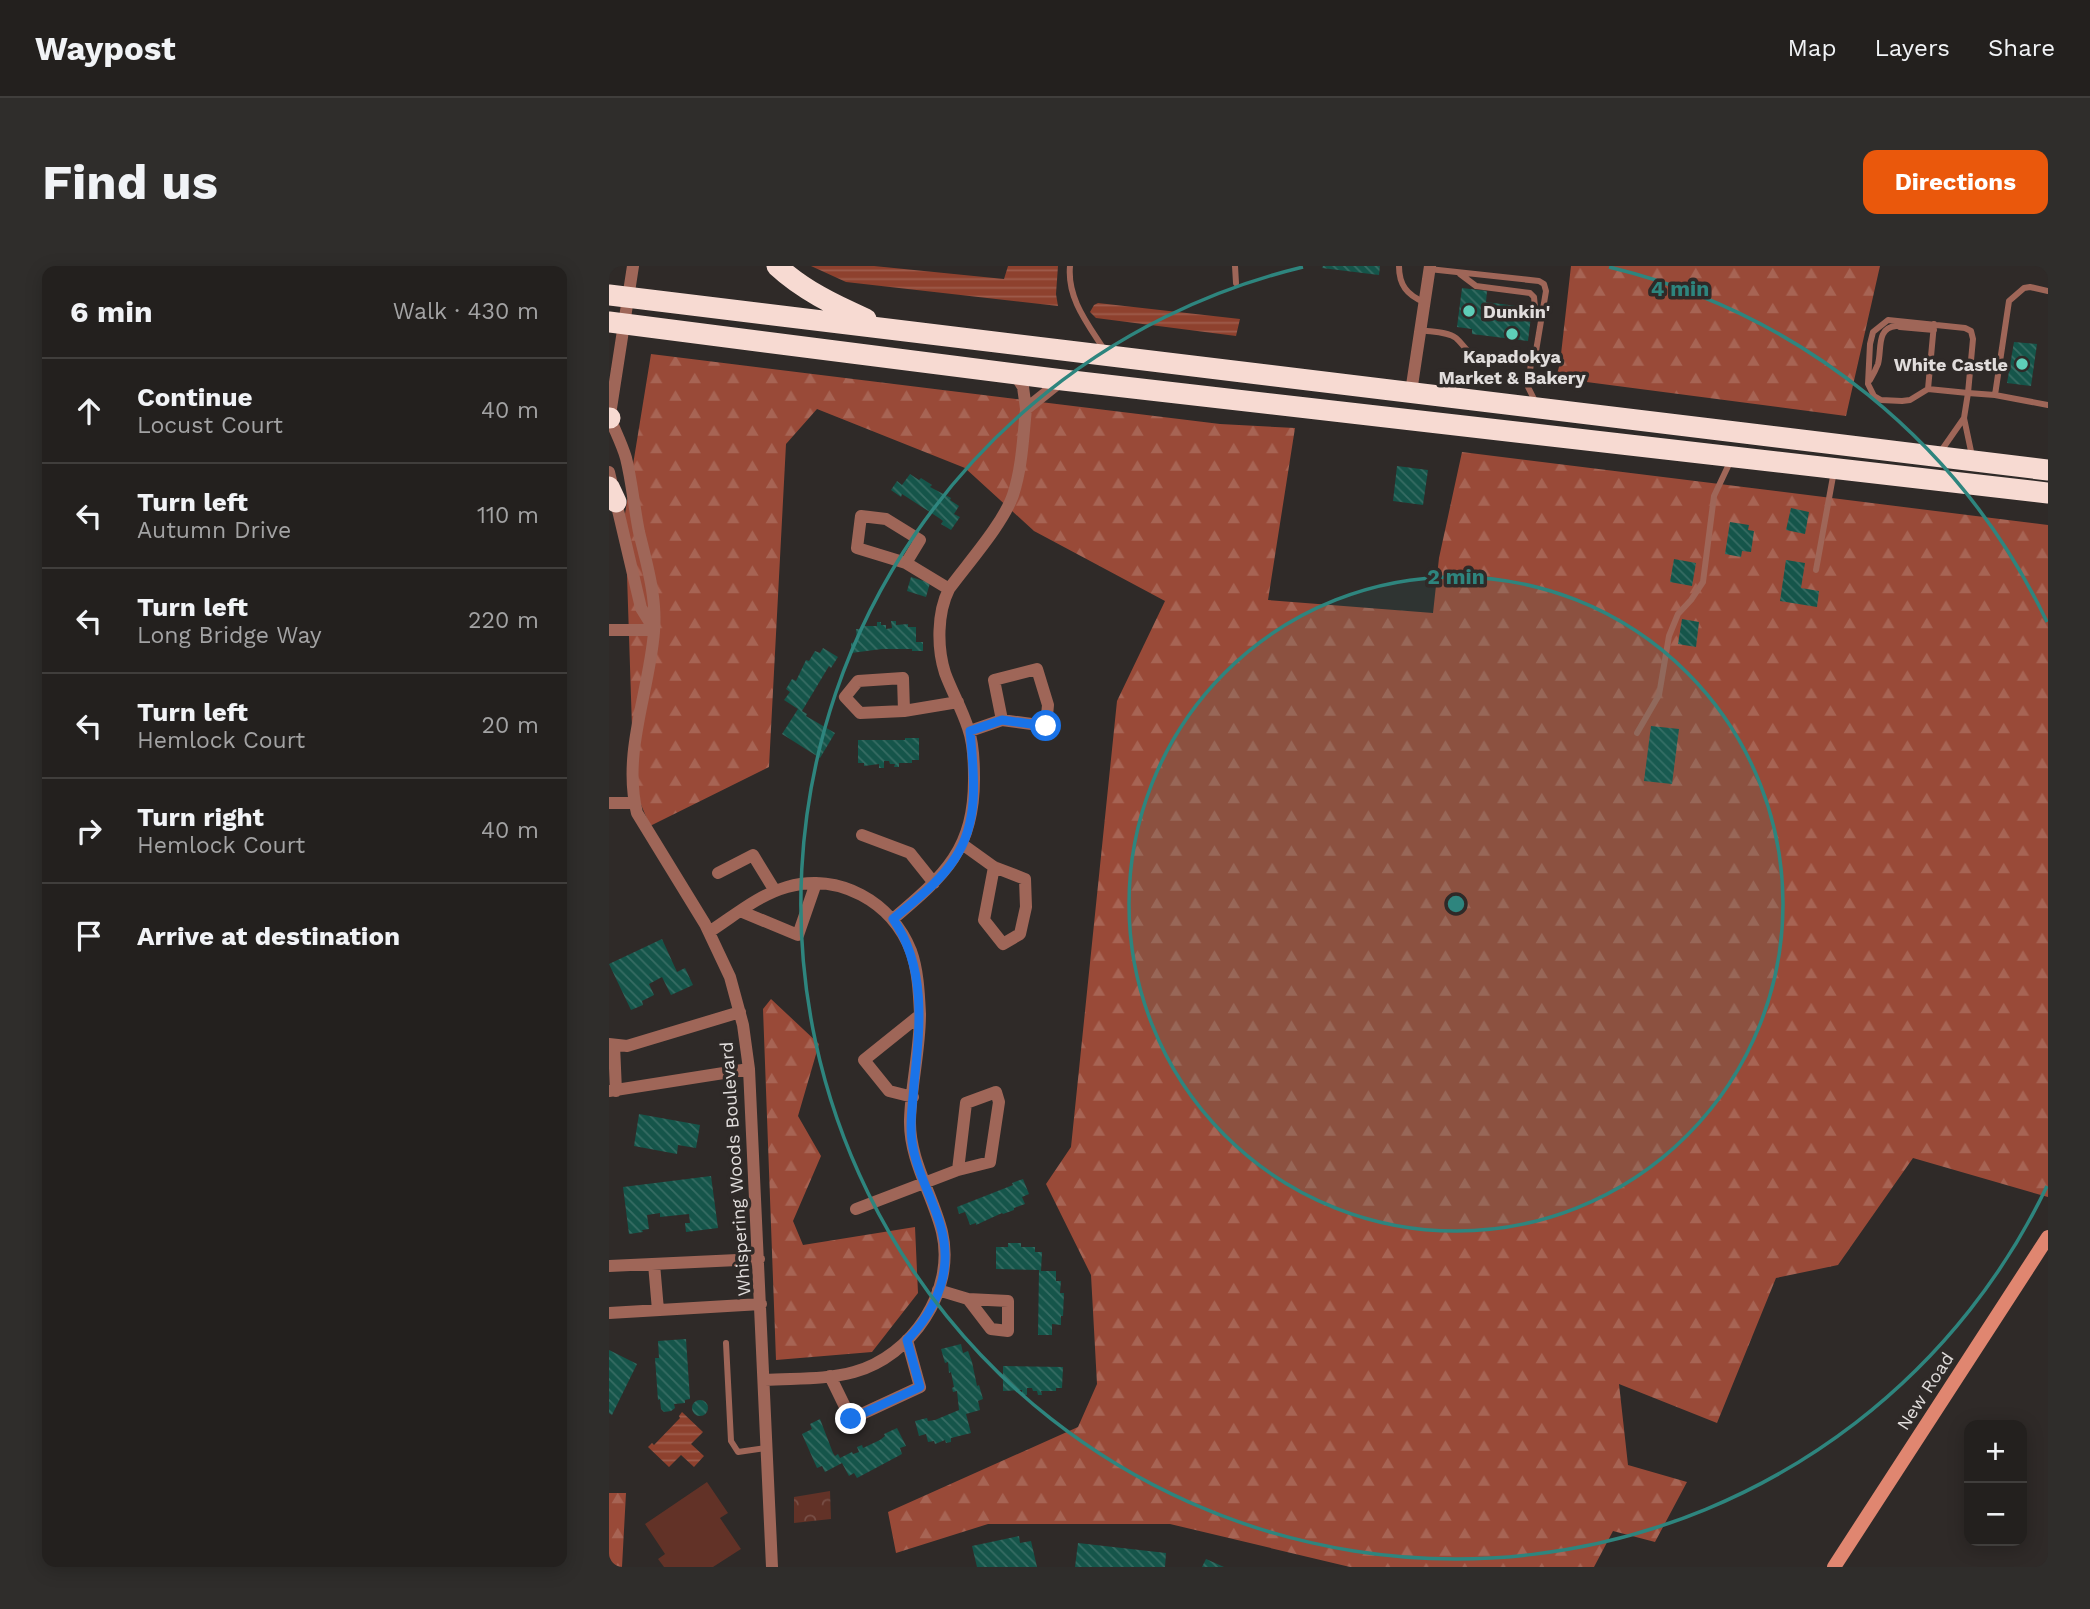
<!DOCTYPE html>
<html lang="en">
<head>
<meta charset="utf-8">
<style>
  body { margin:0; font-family:"Work Sans",sans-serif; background:#2f2d2b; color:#f1f3f6 }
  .controls { position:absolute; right:21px; bottom:21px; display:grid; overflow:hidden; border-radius:14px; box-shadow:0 4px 18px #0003 }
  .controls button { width:63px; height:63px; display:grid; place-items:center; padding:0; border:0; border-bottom:2px solid #403e3c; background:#23201e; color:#f1f3f6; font:35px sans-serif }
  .stop { position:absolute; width:21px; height:21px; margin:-16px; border:5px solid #1a73e8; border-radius:50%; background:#fff }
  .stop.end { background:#1a73e8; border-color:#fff; box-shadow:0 2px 7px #0008 }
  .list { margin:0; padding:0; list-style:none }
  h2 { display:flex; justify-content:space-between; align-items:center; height:91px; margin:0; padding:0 28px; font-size:30px }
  h2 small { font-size:23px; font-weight:400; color:#a3a3a4 }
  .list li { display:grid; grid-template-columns:46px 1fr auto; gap:21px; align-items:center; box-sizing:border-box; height:105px; padding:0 28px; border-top:2px solid #403e3c }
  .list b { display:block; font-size:26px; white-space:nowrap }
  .list p { margin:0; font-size:23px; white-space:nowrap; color:#a3a3a4 }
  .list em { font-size:23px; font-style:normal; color:#a3a3a4 }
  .icon { flex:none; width:38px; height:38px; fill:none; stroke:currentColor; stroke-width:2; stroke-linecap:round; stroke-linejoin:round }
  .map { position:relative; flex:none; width:1439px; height:1301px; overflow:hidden; border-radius:14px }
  header { display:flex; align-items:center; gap:42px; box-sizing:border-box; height:98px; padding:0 35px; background:#23201e; border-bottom:2px solid #403e3c }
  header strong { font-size:33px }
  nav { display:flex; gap:38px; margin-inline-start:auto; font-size:24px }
  .intro { display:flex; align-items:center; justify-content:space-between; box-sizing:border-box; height:168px; padding:0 42px }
  h1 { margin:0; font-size:49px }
  .button { padding:18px 32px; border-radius:14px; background:#ea580c; color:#fff; font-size:24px; font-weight:700 }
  main { display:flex; gap:42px; padding:0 42px }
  aside { flex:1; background:#23201e; border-radius:14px; box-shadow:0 4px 18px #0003 }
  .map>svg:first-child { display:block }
  .forest { fill:url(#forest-firs) }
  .park { fill:url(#park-crowns) }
  .pitch { fill:#623227 }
  .water { fill:url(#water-rules) }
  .building { fill:url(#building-back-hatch) }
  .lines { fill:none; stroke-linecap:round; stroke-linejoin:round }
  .lane { stroke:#9f6658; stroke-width:6 }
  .street { stroke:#9f6658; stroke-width:12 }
  .secondary { stroke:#e08670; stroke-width:14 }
  .highway { stroke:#f7dad2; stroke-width:21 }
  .route { stroke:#1a73e8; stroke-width:9 }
  .ring { fill:none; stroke:#2e857e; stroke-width:3.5 }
  .poi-dot { fill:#5eceb8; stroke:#2f2a28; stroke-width:2.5 }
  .labels { text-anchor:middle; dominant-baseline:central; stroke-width:7; stroke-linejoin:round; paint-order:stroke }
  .poi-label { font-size:18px; font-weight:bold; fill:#e1dddc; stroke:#2f2a28; text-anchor:start }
  .street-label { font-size:18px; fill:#e1dddc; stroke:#2f2a28 }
  .centre { fill:#2e857e; stroke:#2f2a28; stroke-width:3.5 }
  .ring-label { font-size:21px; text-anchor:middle; font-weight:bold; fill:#2e857e; stroke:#2f2a28; stroke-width:7; stroke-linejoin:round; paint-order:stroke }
</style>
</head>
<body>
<header>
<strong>Waypost</strong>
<nav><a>Map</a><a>Layers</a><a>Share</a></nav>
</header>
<div class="intro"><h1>Find us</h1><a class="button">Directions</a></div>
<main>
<aside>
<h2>6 min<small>Walk · 430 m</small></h2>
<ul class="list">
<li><svg class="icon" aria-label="ahead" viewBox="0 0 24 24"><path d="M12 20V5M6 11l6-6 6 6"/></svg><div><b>Continue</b><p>Locust Court</p></div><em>40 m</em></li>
<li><svg class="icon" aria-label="left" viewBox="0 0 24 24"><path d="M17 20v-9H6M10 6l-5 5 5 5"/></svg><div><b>Turn left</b><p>Autumn Drive</p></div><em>110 m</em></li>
<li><svg class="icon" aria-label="left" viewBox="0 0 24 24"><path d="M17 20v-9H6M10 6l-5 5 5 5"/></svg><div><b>Turn left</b><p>Long Bridge Way</p></div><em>220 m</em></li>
<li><svg class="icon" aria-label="left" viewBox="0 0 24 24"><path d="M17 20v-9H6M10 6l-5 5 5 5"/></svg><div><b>Turn left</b><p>Hemlock Court</p></div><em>20 m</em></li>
<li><svg class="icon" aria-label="right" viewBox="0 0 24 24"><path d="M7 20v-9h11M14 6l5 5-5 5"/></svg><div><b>Turn right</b><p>Hemlock Court</p></div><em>40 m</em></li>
<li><svg class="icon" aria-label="arrive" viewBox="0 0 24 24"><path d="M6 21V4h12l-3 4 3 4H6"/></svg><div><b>Arrive at destination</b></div></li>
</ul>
</aside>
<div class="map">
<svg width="1439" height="1301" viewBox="0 0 1439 1301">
  <defs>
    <pattern id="forest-firs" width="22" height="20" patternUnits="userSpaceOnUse" patternTransform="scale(1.75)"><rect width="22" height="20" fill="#994a38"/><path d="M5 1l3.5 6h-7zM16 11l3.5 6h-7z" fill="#a76454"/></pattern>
    <pattern id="park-crowns" width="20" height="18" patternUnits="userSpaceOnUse" patternTransform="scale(1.75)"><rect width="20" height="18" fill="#623227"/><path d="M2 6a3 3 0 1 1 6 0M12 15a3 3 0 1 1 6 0" fill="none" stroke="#784f46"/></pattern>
    <pattern id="water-rules" width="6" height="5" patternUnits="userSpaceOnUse" patternTransform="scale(1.75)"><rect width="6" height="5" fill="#8e412e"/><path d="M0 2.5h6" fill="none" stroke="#9e5c4c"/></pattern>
    <pattern id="building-back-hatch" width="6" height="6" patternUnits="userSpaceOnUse" patternTransform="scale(1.75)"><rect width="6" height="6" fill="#15554a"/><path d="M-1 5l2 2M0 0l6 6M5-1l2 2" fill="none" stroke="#376d64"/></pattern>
  </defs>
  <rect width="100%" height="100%" fill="#2f2a28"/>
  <path class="forest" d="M962 0H1271L1237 150 947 112 951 97Z
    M42 88 611 158 686 162 659 334 824 347 830 292 853 186 1439 259V931L1304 892 1229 999 1167 1012 1108 1157 1010 1118 1019 1199 1078 1216 1046 1276 1004 1265 985 1301H741L561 1258H379L287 1287 279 1246 469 1161 488 1118 482 1009 437 918 462 881 508 435 556 335 425 265 356 202 208 143 177 178 160 501 41 560 25 522 16 248Z
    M162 733 210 778 189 850 212 890 184 955 194 979 306 961 309 1027 263 1086 167 1094 154 743Z
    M0 1227H17L13 1301H0Z"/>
  <path class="park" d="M221 1225 222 1253 185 1257V1231Z"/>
  <path class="pitch" d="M98 1216 119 1247 111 1252 132 1283 104 1301H55L49 1293 56 1288 36 1258Z"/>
  <path class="water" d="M202 0H265L395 13 399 0H449L447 28 449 40 237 16Z
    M489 37 631 53 627 70 487 52 481 46 485 39Z
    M73 1146 94 1166 82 1178 95 1190 85 1201 72 1189 60 1201 39 1181 43 1177 45 1179 71 1152 70 1150Z"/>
  <path class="building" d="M714 0H771L770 9 713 2Z
    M853 22 878 25 877 36 923 42 919 75 863 68V63L848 61Z
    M1405 76 1428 78 1422 120 1398 117Z
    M788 200 819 204 814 239 784 235Z
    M301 208 310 214 312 212 323 219 321 221 342 232 341 234 350 240 345 248 351 251 342 264 332 258 334 255 330 252 293 228 292 231 282 224 288 215 293 219Z
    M1182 242 1200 246 1196 268 1177 264Z
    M1121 256 1140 259 1139 264 1145 265 1142 286 1133 285 1132 291 1116 288Z
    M1065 293 1087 297 1083 320 1061 316Z
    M1177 294 1196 297 1192 322 1210 325 1208 341 1171 335Z
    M302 311 321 317 317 331 298 325Z
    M1073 353 1090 356 1087 381 1069 378Z
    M282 355H287V359L299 358V361H307V376H314V385H303V383H273L242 387V377L248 376 247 363H254V360H268V356H272V359H277V363L283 362Z
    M214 382 229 391 222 402 220 400 193 445 198 448 197 450 226 467 211 492 173 468 189 443 175 434 181 426 177 423 183 413 187 415 197 394 200 395 206 385 211 387Z
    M1042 460 1070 463 1063 518 1035 515Z
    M296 472H310V494H303V497H290V501H285L286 498H281L280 495H275V502H270V498L255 500V497H249V474H296Z
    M53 673 68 706 76 702 84 719 62 729 53 711 40 718 45 729 33 735 34 739 22 744 0 698Z
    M30 848 91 859 87 882 69 879 68 888 25 880Z
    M102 910 109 962 77 966 76 957H81L80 948 51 951V947L38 949 40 963 33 964 34 966 20 968 14 921Z
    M414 913 420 928 413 931 416 938 405 942V944L394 948 393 947 367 959V957L361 959 356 946 350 948 348 941 404 919 403 917Z
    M399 977H412V981H426V986H433L432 1005H447V1015H452L451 1027H455L454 1050H452V1059L443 1058V1069H429L430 1004 387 1003V981H399Z
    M77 1073 81 1133 76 1134V1137L65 1138 66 1142 62 1145 55 1146 52 1143 51 1133 49 1134 46 1092H50L49 1075Z
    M352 1078 354 1087 359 1085 363 1096 368 1120 370 1119 374 1133 369 1135 371 1144 357 1148 362 1167 342 1172V1176L337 1177 336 1174 326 1178 325 1175 319 1176 317 1168 310 1170 306 1155 318 1152 319 1155 326 1154 350 1144 348 1125 344 1126 343 1122 345 1121 342 1106 340 1107 339 1096 336 1097 332 1083Z
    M0 1084 28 1098 3 1149 0 1147Z
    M394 1100 454 1101 453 1122H447V1125H432L433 1129H429L428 1125H424L423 1122H418V1129H413V1124L394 1125Z
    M83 1142a8 8 0 1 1 16 0a8 8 0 1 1-16 0Z
    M211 1153 224 1187 226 1190 229 1188 231 1192 243 1186 244 1188 250 1186 248 1181 253 1179 254 1182 271 1174 276 1170 275 1168 288 1162 297 1180 291 1182 293 1188 248 1212 245 1207 240 1210 233 1197 216 1206 213 1200 208 1202 193 1168 203 1163 201 1158Z
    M410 1270 411 1277 422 1275 428 1301H368L363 1280Z
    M469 1277 557 1287 556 1301H466Z
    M597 1293 615 1301H593Z"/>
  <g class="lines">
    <path class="lane" d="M461 0C458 33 479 58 496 85
      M626 0 627 17
      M790 0C790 19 798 29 815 36
      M820 3 930 15 935 18 937 25 927 85 922 97 919 121 927 137
      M851 8 867 20 921 27 925 31 926 41 932 52
      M1279 54 1356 62 1362 65 1364 73 1359 127 1319 123 1301 134 1293 135 1272 134 1265 130 1259 118 1261 78 1264 66Z
      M1291 61 1325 64
      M811 64C822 66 838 65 847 72 854 78 857 85 865 90L922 97
      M1261 114C1264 109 1267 103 1269 98 1273 83 1267 62 1287 60
      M1319 123 1325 58
      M1386 129 1400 35 1415 22 1421 21 1439 25
      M1332 185 1355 152
      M1363 190 1355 152 1359 127 1386 129 1439 139
      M1207 304 1225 205
      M1028 467 1050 429 1060 370 1069 348 1082 334 1094 316 1105 230 1121 196
      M117 1077 122 1175 129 1186 157 1182"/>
    <path class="street" d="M406 108 414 121 417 143 452 115
      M802 126 821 0
      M1 152C6 165 13 178 17 192 23 216 25 241 30 266 38 299 48 332 45 366 40 427 13 487 28 547L96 658 121 711 134 759 140 803 163 1301
      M0 155 24 0
      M0 206 32 342 45 363
      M297 297 248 282 252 250 277 253 311 274 297 297 340 323
      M0 364H45
      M295 445 251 447 236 431 249 415 294 412 295 445 349 436
      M361 465 393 454 385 414 428 403 439 439 437 460 393 454
      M0 537H26
      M253 569 301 587 325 617
      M353 578 385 601 416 613 417 641 411 668 394 678 375 654 385 601
      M109 607 144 589 166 625
      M131 645 189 669 207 617
      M284 653C336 609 366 583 365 510 365 495 364 476 359 462 353 443 343 426 336 407 328 382 328 347 340 323 359 297 394 258 404 229 413 202 414 172 417 143
      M100 666C125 650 149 629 178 621 230 606 283 636 302 685 309 704 310 728 311 748 311 784 302 819 301 854 300 894 324 929 333 966 347 1025 303 1090 245 1106 217 1114 185 1112 156 1114
      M0 778 18 780 131 746
      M5 779 7 825
      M0 825 140 803
      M304 831 280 825 255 794 311 749
      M247 943 349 904 381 896 390 836 387 826 357 837 349 904
      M45 998 49 1044
      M0 1000 150 993
      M329 1024 359 1033 399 1035V1065L382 1063 359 1033
      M0 1047 152 1038
      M221 1110 242 1153 311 1121 298 1074"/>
    <path class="secondary" d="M1225 1301 1439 971"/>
    <path class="highway" d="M168 0C194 24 225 39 257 53
      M0 29 1439 204
      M0 56 454 114 1439 227
      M0 152H1
      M0 221 7 236"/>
  </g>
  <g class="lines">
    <path class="route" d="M242 1153 311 1121 298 1074C319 1053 335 1024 336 994 338 952 309 917 303 876 300 856 304 838 305 818 311 761 318 702 284 653 305 635 331 616 346 592 371 555 365 507 361 465L393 454 437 460"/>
  </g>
  <circle cx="847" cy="638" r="327" fill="#2e857e" fill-opacity=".12"/>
  <g class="ring">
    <circle cx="847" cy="638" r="327"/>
    <path d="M1438 920A655 655 0 1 1 694 1M1000 1A655 655 0 0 1 1438 356"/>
  </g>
  <g class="poi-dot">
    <circle cx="860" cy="45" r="7"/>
    <circle cx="903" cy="68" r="7"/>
    <circle cx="1413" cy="98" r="7"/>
  </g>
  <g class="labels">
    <g class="poi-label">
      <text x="874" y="45">Dunkin'</text>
      <text x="903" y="90" text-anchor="middle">Kapadokya<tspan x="903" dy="21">Market &amp; Bakery</tspan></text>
      <text x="1399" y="98" text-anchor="end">White Castle</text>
    </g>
    <g class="street-label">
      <text transform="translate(126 903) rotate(-94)">Whispering Woods Boulevard</text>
      <text transform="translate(1316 1125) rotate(-57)">New Road</text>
    </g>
  </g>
  <circle cx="847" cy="638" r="10" class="centre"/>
  <g class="ring-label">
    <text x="1071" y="30">4 min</text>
    <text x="847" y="318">2 min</text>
  </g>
</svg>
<div class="controls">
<button>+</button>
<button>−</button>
</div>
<div class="stop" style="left:437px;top:460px"></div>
<div class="stop end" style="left:242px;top:1153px"></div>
</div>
</main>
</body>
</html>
